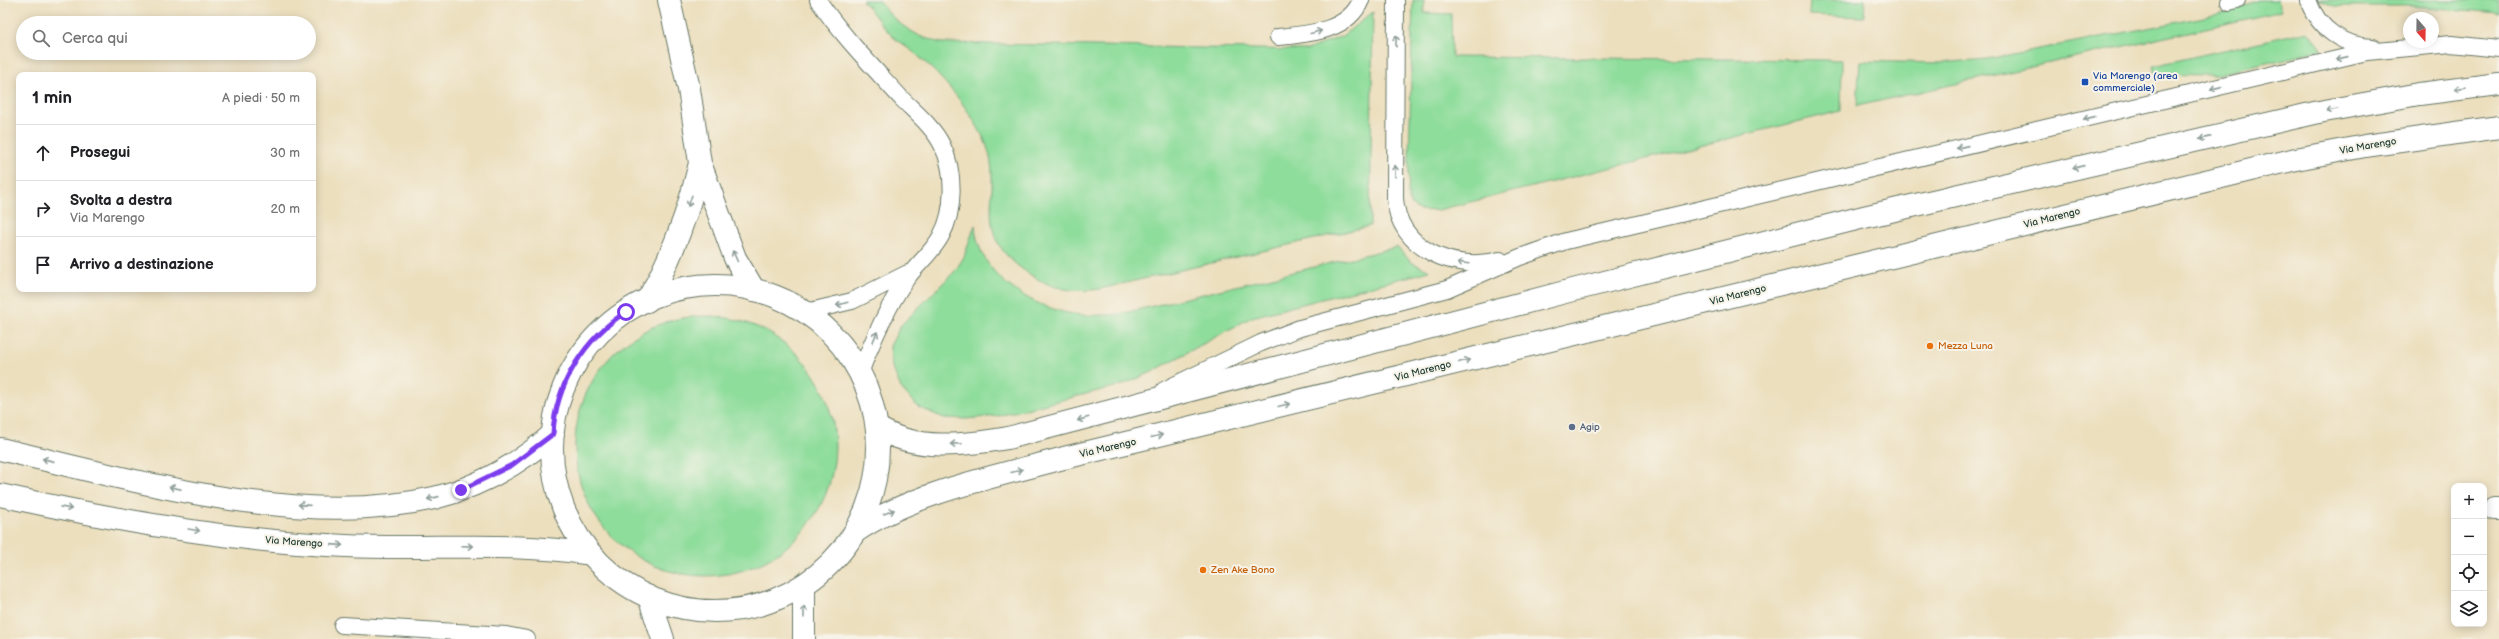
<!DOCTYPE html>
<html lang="it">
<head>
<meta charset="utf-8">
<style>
  body { margin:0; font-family:"Balsamiq Sans",sans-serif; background:#f2f2f2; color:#202124 }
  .controls { position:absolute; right:12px; bottom:12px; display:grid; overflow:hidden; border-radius:8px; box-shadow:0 2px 10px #0003 }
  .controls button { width:36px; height:36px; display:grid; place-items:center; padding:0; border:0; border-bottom:1px solid #e0e0e0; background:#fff; color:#202124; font:20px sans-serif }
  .compass { position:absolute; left:2403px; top:12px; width:36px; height:36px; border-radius:50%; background:#fff; box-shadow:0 2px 10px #0003; rotate:160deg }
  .stop { position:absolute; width:12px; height:12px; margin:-9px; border:3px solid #7c3aed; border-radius:50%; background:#fff }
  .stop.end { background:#7c3aed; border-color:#fff; box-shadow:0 1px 4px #0008 }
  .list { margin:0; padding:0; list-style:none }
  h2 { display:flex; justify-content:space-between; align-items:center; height:52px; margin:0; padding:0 16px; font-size:17px }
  h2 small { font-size:13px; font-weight:400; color:#757577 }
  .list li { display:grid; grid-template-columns:26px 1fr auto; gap:12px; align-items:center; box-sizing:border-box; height:56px; padding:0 16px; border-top:1px solid #e0e0e0 }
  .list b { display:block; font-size:15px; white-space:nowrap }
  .list p { margin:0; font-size:13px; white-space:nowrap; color:#757577 }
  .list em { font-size:13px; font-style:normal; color:#757577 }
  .icon { flex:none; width:22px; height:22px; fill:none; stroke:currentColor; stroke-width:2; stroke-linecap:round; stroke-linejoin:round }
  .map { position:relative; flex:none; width:2499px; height:639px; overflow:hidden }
  .search { position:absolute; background:#fff; box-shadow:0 2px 10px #0003; left:16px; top:16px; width:300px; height:44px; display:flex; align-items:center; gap:10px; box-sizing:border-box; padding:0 14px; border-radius:22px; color:#757577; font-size:15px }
  .panel { position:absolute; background:#fff; box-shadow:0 2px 10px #0003; left:16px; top:72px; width:300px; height:220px; border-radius:8px }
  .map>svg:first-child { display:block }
  .green { fill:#8edd9b; stroke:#568d68 }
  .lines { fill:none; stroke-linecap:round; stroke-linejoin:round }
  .service-casing { stroke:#677664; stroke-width:18 }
  .minor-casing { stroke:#677664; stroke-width:24 }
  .secondary-casing { stroke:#677664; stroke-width:24 }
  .primary-casing { stroke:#677664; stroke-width:24 }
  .trunk-casing { stroke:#677664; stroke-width:24 }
  .service { stroke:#fff; stroke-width:16 }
  .minor { stroke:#fff; stroke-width:22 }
  .secondary { stroke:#fff; stroke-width:22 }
  .primary { stroke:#fff; stroke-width:22 }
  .trunk { stroke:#fff; stroke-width:22 }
  .oneway { stroke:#8f9e9a }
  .route { stroke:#7c3aed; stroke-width:5 }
  .transit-dot { fill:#1a4fb4; stroke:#f7f3e8; stroke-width:1.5 }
  .food-dot { fill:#e8710a; stroke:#f7f3e8; stroke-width:1.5 }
  .service-dot { fill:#5c6f8a; stroke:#f7f3e8; stroke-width:1.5 }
  .labels { text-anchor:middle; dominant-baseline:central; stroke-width:4; stroke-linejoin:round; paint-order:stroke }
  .transit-label { font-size:10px; fill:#164399; stroke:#f7f3e8; text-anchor:start }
  .street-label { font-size:10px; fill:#1f3d34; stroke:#f7f3e8 }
  .food-label { font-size:10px; fill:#c56008; stroke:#f7f3e8; text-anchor:start }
  .service-label { font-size:10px; fill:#4e5e75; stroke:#f7f3e8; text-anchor:start }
</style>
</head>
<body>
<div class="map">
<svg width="2499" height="639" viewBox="0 0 2499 639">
  <rect width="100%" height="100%" fill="#f7f3e8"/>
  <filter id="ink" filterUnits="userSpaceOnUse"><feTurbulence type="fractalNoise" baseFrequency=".025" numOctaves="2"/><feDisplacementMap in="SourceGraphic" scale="8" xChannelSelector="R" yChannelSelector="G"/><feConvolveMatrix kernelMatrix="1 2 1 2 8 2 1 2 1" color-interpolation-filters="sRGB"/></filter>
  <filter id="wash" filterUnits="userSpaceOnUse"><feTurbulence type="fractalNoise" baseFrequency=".012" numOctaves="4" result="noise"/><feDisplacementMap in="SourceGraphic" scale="16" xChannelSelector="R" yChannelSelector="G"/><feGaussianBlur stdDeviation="0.9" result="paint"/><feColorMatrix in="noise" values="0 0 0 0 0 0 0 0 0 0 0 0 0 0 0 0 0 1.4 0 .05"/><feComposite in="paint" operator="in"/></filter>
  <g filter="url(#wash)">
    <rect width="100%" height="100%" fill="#ecdfbe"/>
    <path class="green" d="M862 0H879C894 23 915 37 942 43L1307 50 1342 36 1373 12 1370 226 1100 289C1074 293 1052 289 1031 275 961 231 1011 191 982 135 967 105 942 77 917 55 909 48 899 43 891 35 880 24 872 11 862 0Z
      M1413 0H1424V13L1451 14 1452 57 1842 60 1841 111 1438 210C1423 211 1412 213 1408 196Z
      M1810 0H1865L1864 17 1809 15Z
      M2258 0H2278L2282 11 1857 106 1860 61 1941 63 1987 59 2225 13Z
      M2318 0H2499V13L2412 6H2335Z
      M2308 31 2320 46 2321 51 2213 75 2155 74 2153 66Z
      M975 225C977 273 1026 304 1068 313 1086 317 1103 315 1120 314L1397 247 1411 262 1430 271 1252 317 1150 373 1122 385 998 416 965 419 944 418 918 407 901 388 891 364 890 346 901 325 955 271 964 257Z
      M575 446a130 130 0 1 1 260 0a130 130 0 1 1-260 0Z"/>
  </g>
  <g filter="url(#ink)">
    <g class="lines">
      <g class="service-casing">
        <path id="service" d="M818 0C842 36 873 67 902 99 916 113 933 127 942 145 955 171 955 211 941 236 932 253 916 265 905 281 886 309 872 342 860 373
          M1396 0 1395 198C1398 250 1455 272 1500 260
          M2308 0C2318 29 2343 46 2373 47
          M2229 2 2237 0
          M1278 37C1307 34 1348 32 1361 0
          M806 312 852 301 908 273
          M1164 390 1261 343 1300 328 1447 289 1520 257 1566 241 2367 52 2451 44 2499 49
          M342 625 506 635 527 639"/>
      </g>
      <g class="minor-casing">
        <path id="minor" d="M2494 509H2499
          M804 585V639
          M649 597 663 639"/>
      </g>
      <g class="secondary-casing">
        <path id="secondary" d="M877 427C914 452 967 445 1008 438L1565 292 1864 217 2319 112 2419 94 2499 84
          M855 532C911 493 998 476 1064 458L2296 159 2365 146 2499 127"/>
      </g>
      <g class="primary-casing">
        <path id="primary" d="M552 448a163 163 0 1 1 326 0a163 163 0 1 1-326 0Z
          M0 449C133 480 298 529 434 498 478 487 519 464 553 434
          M0 495C114 520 230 541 346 546 428 550 509 541 591 554"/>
      </g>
      <g class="trunk-casing">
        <path id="trunk" d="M669 0 689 89 700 163 735 258 754 290
          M647 301C672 258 689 211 700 163"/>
      </g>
      <use href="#service" class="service"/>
      <use href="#minor" class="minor"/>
      <use href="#secondary" class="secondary"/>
      <use href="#primary" class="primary"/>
      <use href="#trunk" class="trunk"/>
    </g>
    <defs><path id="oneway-shaft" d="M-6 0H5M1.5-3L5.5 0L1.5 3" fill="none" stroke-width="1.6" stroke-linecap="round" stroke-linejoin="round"/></defs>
    <g class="oneway">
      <use href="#oneway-shaft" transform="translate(1316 32) rotate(-14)"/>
      <use href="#oneway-shaft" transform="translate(1396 41) rotate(-90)"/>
      <use href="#oneway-shaft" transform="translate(2342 58) rotate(167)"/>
      <use href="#oneway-shaft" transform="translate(2216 88) rotate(167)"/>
      <use href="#oneway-shaft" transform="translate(2460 88) rotate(172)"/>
      <use href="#oneway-shaft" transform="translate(2332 110) rotate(170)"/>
      <use href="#oneway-shaft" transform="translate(2089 118) rotate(167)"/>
      <use href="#oneway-shaft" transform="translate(2205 138) rotate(167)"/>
      <use href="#oneway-shaft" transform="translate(1962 147) rotate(167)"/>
      <use href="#oneway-shaft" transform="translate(2078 167) rotate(167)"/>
      <use href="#oneway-shaft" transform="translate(1395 171) rotate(-90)"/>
      <use href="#oneway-shaft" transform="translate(690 201) rotate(109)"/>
      <use href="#oneway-shaft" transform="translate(735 256) rotate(-114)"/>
      <use href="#oneway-shaft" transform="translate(1463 263) rotate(-173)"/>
      <use href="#oneway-shaft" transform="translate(842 304) rotate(164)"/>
      <use href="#oneway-shaft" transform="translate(875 337) rotate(-68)"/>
      <use href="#oneway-shaft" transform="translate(1464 361) rotate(-14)"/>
      <use href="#oneway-shaft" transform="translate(1284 405) rotate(-14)"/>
      <use href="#oneway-shaft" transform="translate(1083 419) rotate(164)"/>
      <use href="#oneway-shaft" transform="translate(1157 436) rotate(-14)"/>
      <use href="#oneway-shaft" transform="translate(956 444) rotate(178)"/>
      <use href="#oneway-shaft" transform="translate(48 460) rotate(-167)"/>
      <use href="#oneway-shaft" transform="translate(1017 471) rotate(-15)"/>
      <use href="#oneway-shaft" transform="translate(175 488) rotate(-169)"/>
      <use href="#oneway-shaft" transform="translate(433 498) rotate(167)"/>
      <use href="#oneway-shaft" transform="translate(304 505) rotate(-176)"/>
      <use href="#oneway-shaft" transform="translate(66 508) rotate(11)"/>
      <use href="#oneway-shaft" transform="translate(889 512) rotate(-23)"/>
      <use href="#oneway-shaft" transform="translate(194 530) rotate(9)"/>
      <use href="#oneway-shaft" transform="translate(337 545) rotate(4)"/>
      <use href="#oneway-shaft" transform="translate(467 546) rotate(2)"/>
      <use href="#oneway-shaft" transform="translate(804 612) rotate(-90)"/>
    </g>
  </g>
  <g class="lines" filter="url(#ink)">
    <path class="route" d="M461 490 512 465 553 434C555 385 585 338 626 312"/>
  </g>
  <rect class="transit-dot" x="2081" y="78" width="8" height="8" rx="2"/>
  <g class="food-dot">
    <circle cx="1930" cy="346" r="4"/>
    <circle cx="1203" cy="570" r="4"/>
  </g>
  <circle class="service-dot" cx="1572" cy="427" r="4"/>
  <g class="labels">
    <g class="transit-label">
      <text x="2093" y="76">Via Marengo (area<tspan x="2093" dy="12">commerciale)</tspan></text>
    </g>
    <g class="street-label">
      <text transform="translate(2368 146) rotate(-10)">Via Marengo</text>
      <text transform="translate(2052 218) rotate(-14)">Via Marengo</text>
      <text transform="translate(1738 295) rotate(-14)">Via Marengo</text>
      <text transform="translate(1423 371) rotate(-14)">Via Marengo</text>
      <text transform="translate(1108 448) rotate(-13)">Via Marengo</text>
      <text transform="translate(294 542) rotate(4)">Via Marengo</text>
    </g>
    <g class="food-label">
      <text x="1938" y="346">Mezza Luna</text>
      <text x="1211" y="570">Zen Ake Bono</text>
    </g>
    <g class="service-label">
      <text x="1580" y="427">Agip</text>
    </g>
  </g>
</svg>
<div class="controls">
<button>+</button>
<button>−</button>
<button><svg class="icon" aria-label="locate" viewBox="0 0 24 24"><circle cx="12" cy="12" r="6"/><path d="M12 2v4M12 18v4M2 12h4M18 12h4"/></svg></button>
<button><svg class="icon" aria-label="layers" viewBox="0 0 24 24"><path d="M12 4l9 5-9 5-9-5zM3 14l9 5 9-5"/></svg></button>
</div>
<svg class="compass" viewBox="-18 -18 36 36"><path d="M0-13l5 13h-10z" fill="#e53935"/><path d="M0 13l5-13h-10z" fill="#757577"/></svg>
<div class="stop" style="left:626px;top:312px"></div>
<div class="stop end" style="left:461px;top:490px"></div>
<div class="search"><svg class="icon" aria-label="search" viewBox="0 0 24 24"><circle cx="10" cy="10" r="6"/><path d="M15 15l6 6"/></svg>Cerca qui</div>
<section class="panel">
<h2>1 min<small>A piedi · 50 m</small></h2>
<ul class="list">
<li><svg class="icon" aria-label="ahead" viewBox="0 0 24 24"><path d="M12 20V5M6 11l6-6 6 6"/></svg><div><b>Prosegui</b></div><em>30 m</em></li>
<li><svg class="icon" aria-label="right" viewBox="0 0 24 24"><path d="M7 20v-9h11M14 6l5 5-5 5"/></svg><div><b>Svolta a destra</b><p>Via Marengo</p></div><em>20 m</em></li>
<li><svg class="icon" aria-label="arrive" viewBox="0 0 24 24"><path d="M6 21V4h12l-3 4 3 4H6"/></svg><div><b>Arrivo a destinazione</b></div></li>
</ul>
</section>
</div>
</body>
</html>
